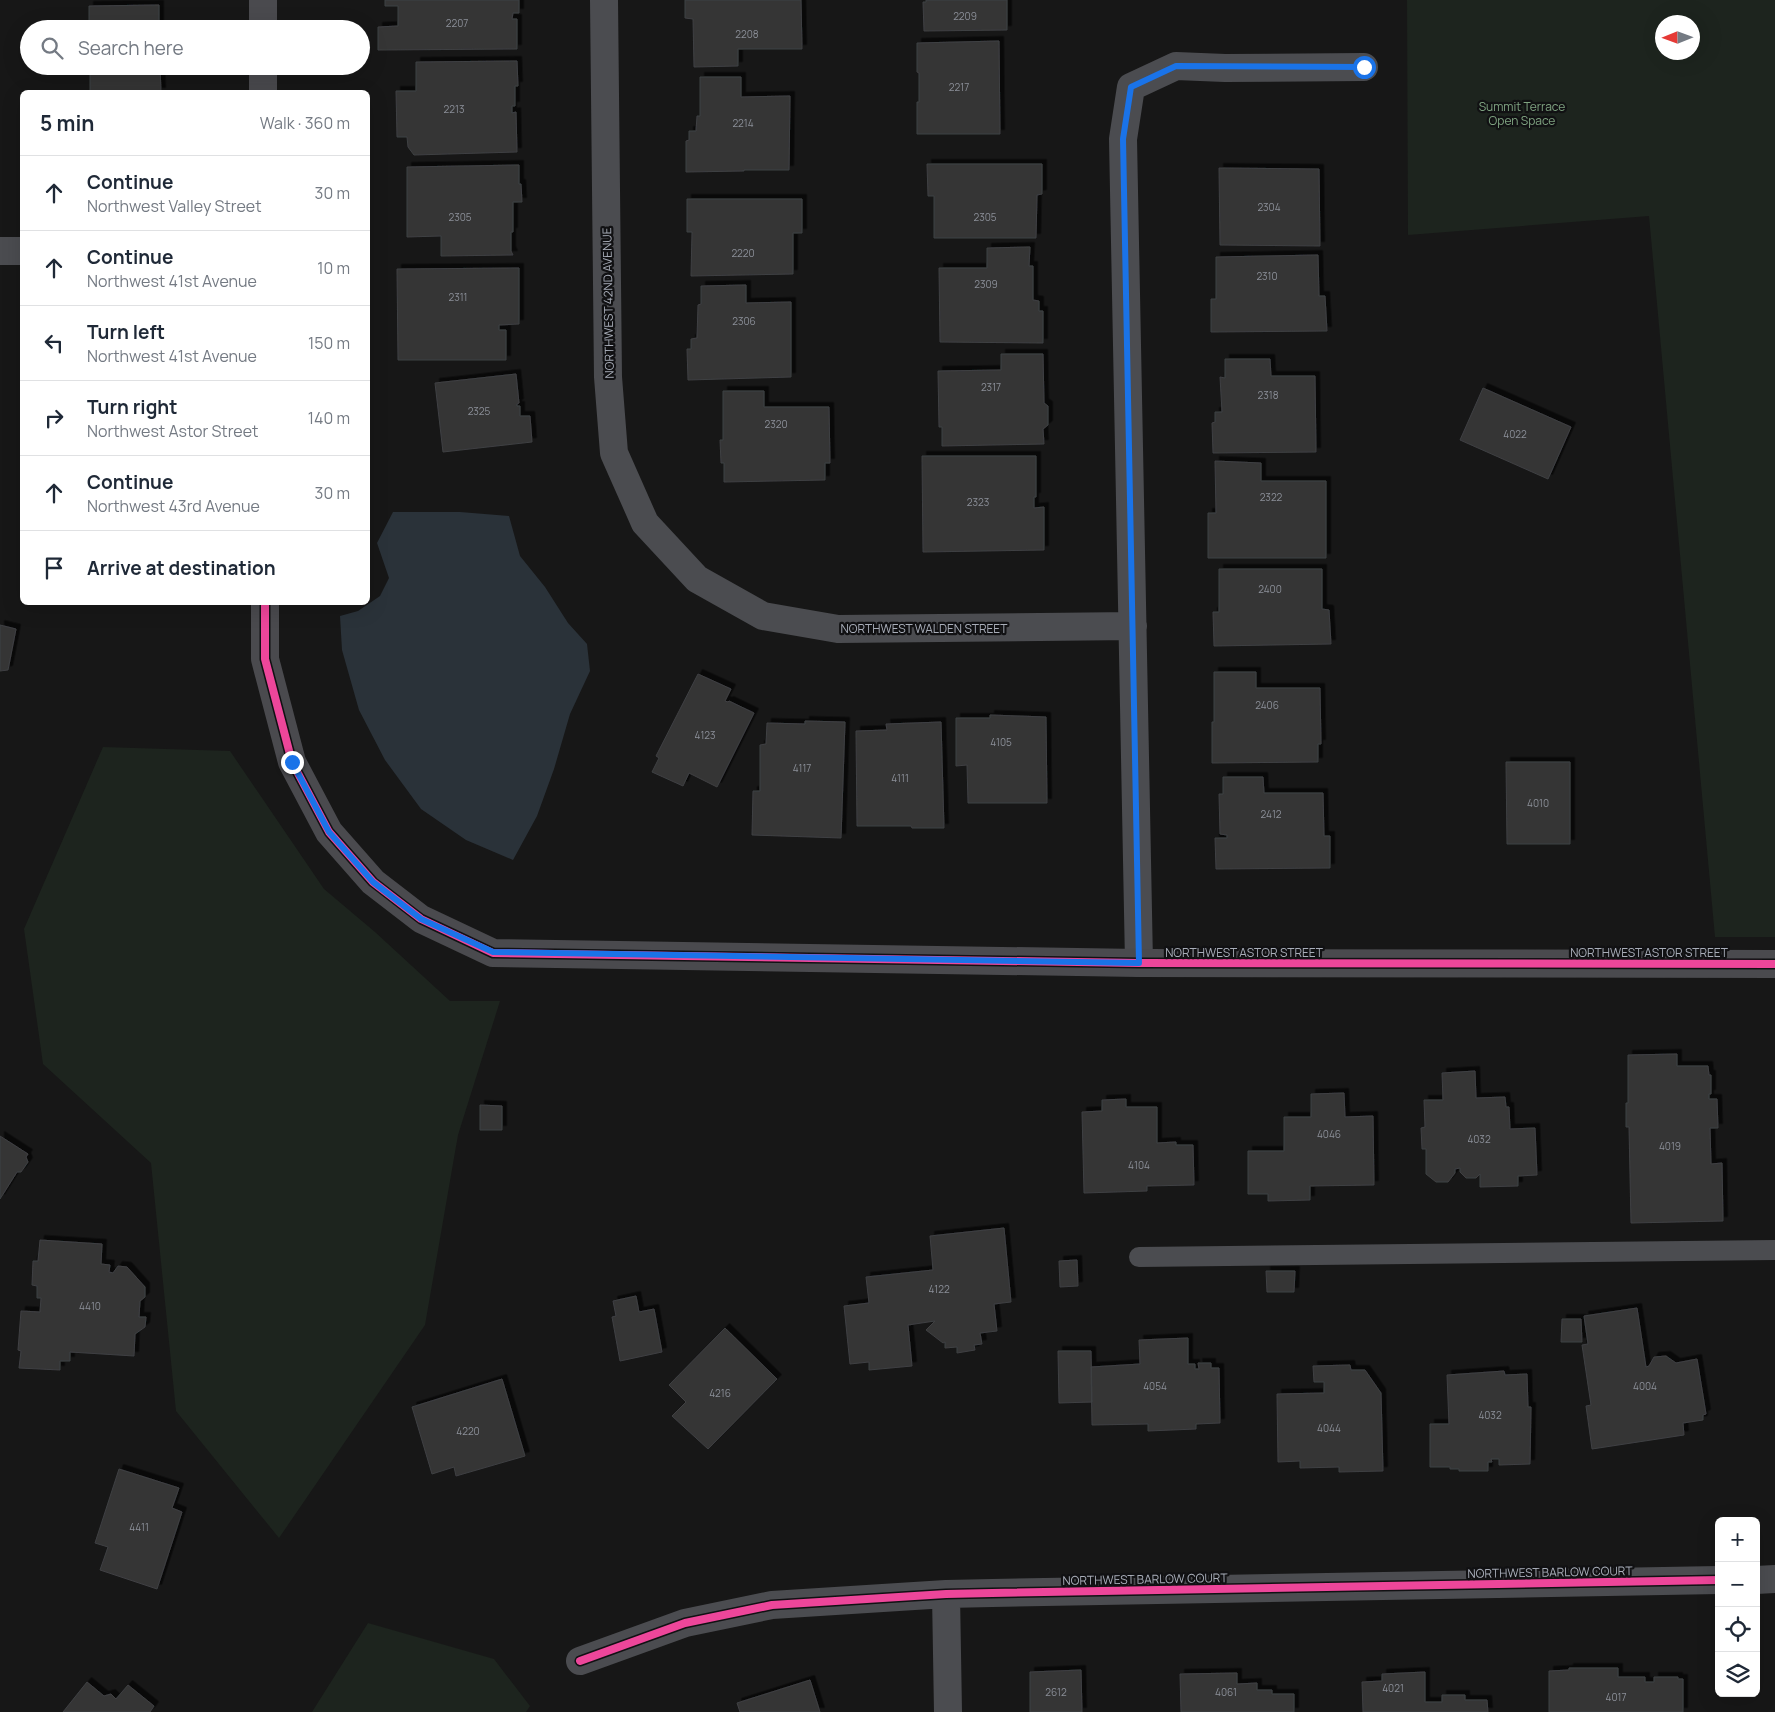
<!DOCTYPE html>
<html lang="en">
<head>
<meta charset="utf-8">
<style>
  body { margin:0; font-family:Manrope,sans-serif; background:#f6f6f7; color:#1f2937 }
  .controls { position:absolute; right:15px; bottom:15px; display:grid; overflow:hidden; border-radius:8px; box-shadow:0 5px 20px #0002 }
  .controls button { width:45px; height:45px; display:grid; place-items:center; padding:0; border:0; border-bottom:1px solid #e0e1e3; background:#fff; color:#1f2937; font:25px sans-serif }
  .compass { position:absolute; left:1655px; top:15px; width:45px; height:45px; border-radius:50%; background:#fff; box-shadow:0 5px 20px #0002; rotate:269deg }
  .stop { position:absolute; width:15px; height:15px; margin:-11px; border:4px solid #1a73e8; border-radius:50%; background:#fff }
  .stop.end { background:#1a73e8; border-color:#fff; box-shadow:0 1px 5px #0008 }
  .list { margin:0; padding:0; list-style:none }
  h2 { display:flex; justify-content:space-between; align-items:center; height:65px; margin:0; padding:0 20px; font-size:21px }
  h2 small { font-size:16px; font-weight:400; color:#747a83 }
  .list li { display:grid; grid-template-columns:32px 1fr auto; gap:15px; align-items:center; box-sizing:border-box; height:75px; padding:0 20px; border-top:1px solid #e0e1e3 }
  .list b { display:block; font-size:19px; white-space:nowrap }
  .list p { margin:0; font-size:16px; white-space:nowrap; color:#747a83 }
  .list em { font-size:16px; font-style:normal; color:#747a83 }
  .icon { flex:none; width:28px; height:28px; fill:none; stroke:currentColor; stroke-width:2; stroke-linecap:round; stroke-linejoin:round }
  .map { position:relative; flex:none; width:1775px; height:1712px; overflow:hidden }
  .search { position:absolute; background:#fff; box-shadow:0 5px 20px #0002; left:20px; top:20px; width:350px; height:55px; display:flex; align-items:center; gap:12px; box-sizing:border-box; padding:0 18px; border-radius:28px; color:#747a83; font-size:19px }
  .panel { position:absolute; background:#fff; box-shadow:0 5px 20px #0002; left:20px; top:90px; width:350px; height:515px; border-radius:8px }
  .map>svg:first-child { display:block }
  .green { fill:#1d241e; fill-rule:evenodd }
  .water { fill:#2a3239 }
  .building { fill:#353536; stroke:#3f4043; filter:url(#shadow) }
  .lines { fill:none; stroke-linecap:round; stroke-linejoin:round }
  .lane { stroke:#4b4c50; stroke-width:20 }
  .street { stroke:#4b4c50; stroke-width:28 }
  .secondary { stroke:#4a4a4e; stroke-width:28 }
  .cycleway-casing { stroke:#111113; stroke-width:11 }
  .cycleway { stroke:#ed469a; stroke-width:8 }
  .route { stroke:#1a73e8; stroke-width:6 }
  .labels { text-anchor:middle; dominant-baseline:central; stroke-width:4.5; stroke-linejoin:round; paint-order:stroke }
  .number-label { font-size:10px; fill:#8b8f98 }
  .park-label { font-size:12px; fill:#7fa381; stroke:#111113 }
  .street-label { font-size:12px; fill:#a8adb8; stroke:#111113 }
</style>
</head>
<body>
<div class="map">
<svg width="1775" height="1712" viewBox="0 0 1775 1712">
  <defs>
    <filter id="shadow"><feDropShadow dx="4.5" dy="-4.5" stdDeviation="0" flood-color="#0009"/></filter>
  </defs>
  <rect width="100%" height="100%" fill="#171717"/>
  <path class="green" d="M1407 0H1775V937H1715L1649 216 1408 235ZM1662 22H1692V52H1662Z
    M103 747 230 751 324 889 375 932 450 1001H500L458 1135 425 1325 279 1538 176 1411 151 1163 43 1064 24 929Z
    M368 1623 494 1659 530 1706 526 1712H312Z"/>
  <path class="water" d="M393 512H460L509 516 520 556 545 587 568 623 587 644 590 671 570 714 554 769 537 816 513 860 466 840 421 809 385 760 359 710 342 650 340 616 358 611 380 596 389 578 377 543Z"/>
  <path class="building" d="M385 0H519V13H513L512 19H517V49L378 50V27L398 26V6H385Z
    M685 0H801L802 49H738V66L694 67 693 19 685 18Z
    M926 0H1007V30L924 31 923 2H926Z
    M159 5V29H89V6Z
    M999 41 1000 134H917V102H919V73L917 72V43Z
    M517 61 518 86H515V106H512V113L516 112 517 152 414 155 408 147 407 137H397L396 91H416V62Z
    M90 66H160L161 92H90Z
    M700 77H741V97L790 96 789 170H744V171L686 172V141L689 140V131H696L697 116H700Z
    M927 164H1042V194L1037 195 1036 238H934V196H928Z
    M519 165V184H521L522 202H513V232H511V251L513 255 441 256V236L407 237V167Z
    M1219 168 1319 169 1320 246 1220 245Z
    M687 199H802V233H793V274L691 276 692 232H687Z
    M1030 247 1029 266H1033V300L1039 301V311H1043V343L940 342 939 268H987V248Z
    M1318 255 1319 296H1325L1327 331 1211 332V299H1216V257Z
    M519 268V324L499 325V330H506V360H398L397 269Z
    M746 285V303L791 302V377L688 380 687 349H691V339L697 338 698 305 701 304V286Z
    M1001 354H1043L1044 403 1048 406V425L1043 429 1044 444 942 446V427H939L938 371 1001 370Z
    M1225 359H1270L1271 376H1315L1316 452 1213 453 1212 423 1215 422V412H1222L1220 377 1225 378Z
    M516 374 519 403 517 404V406H520V416H530L532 442 443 452 435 383Z
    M1483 388 1571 427 1548 479 1460 440Z
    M723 391H764V407H829L830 463H825V480L724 482V463H721L720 440H723Z
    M922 456H1036V497H1034V508L1044 507V550L923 552Z
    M1215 461 1261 463V481H1326V558H1208V513H1216Z
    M1219 569H1322V609L1329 610 1331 644 1214 646 1213 612H1219Z
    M0 625 16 629 8 670 0 671Z
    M1214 672H1256V688H1320L1321 744H1318V762L1212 763V722H1214Z
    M698 674 731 689 725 701 728 702 729 701 754 713 717 787 689 773 683 786 652 772 659 758 656 756Z
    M990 715 1046 717 1047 803H968L967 765 956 766V718H990Z
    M805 721 845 722 841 838 752 835 753 791H760V745L766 744 767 723 805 724Z
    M941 722 944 828H912L911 826H857L856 731 887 730 886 724Z
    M1506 762H1570V844H1507Z
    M1223 777H1263L1264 793H1323L1324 836H1330V868L1216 869 1215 838H1227V835L1220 834 1219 794H1223Z
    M1677 1054V1066H1708L1709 1075H1711V1094H1709V1099H1717L1718 1128H1710L1711 1164 1722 1163 1723 1221 1631 1223 1629 1127H1626V1103H1628V1055Z
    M1475 1071 1476 1098 1505 1097 1506 1107H1509L1510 1129 1535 1128 1537 1175 1518 1176V1186L1480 1187V1174L1476 1178H1466L1460 1172V1168L1455 1169V1173L1448 1182H1436L1426 1174V1149H1422L1421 1128 1425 1127 1424 1100H1443L1442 1073Z
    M1344 1093 1345 1117 1373 1116 1374 1185 1310 1186V1200L1268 1201V1194H1248V1151H1284V1117H1311V1094Z
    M1126 1099V1107H1157V1143L1176 1142V1145H1193L1194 1185 1147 1186V1191L1084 1193 1082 1112 1102 1111V1100Z
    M480 1105 502 1106V1130H480Z
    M0 1136 28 1154 26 1157 28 1162 21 1172H17L0 1199Z
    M1004 1228 1011 1302 994 1304 997 1331 980 1333 982 1344 974 1345 975 1350 957 1353V1347L945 1348V1342L943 1343 926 1330 935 1321 908 1325 912 1366 869 1370V1362L850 1364 844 1306 869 1303 866 1277 933 1270 930 1236Z
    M40 1240 102 1244 101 1264 110 1265 109 1272 113 1273 118 1266 127 1267 145 1287V1297L140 1301 139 1317H146L145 1327 135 1334 134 1356 70 1352V1361H60V1370L19 1368 21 1351 18 1350 21 1311 40 1312 41 1298H37V1286L32 1285 33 1261H38Z
    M1077 1260 1078 1286 1060 1287 1059 1261Z
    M1266 1271H1295L1294 1292H1267Z
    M636 1296 639 1312 654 1309 662 1352 620 1361 612 1317 616 1316 613 1301Z
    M1637 1308 1646 1367 1649 1366 1654 1357 1666 1356 1676 1363 1697 1359 1706 1414 1703 1415V1420L1683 1423 1684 1435 1592 1449 1586 1406 1591 1405 1582 1345 1588 1344 1584 1316Z
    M1562 1319H1581L1582 1342H1561Z
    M725 1328 777 1379 708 1449 672 1416 686 1402 669 1385Z
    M1188 1338V1364H1195V1369H1199L1198 1363H1211V1368H1219L1220 1423 1196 1424V1429L1148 1431V1424L1092 1425 1091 1367 1140 1364 1139 1340Z
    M1058 1351H1091L1092 1402 1059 1403Z
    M1350 1365 1351 1370H1365L1381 1393 1383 1471 1339 1472V1467L1300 1468V1461L1278 1462 1277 1394 1324 1393V1382H1314L1313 1366Z
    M1504 1371 1505 1375 1527 1374 1528 1407H1531L1530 1464 1499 1465V1459H1491L1492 1462H1488V1471H1459V1469H1450V1467H1430V1424H1449L1447 1375Z
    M502 1379 525 1456 456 1476 454 1467 432 1474 412 1407Z
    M119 1469 179 1488 172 1508 182 1512 157 1589 100 1570 108 1547 95 1543Z
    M1569 1668H1618V1677H1645V1682H1654V1677H1678V1679H1683V1712H1549V1671L1569 1670Z
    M1081 1670 1082 1712H1030V1672Z
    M1425 1672V1702H1442V1695H1465V1700H1487L1488 1712H1363L1362 1682 1382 1681V1674Z
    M1237 1673V1684L1257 1683V1690H1272V1694H1294V1712H1181L1180 1674Z
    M810 1680 820 1712H740L737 1703Z
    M87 1682 104 1696 111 1694 116 1699 128 1685 154 1706 150 1712H63Z"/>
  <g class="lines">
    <path class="lane" d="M1139 1257 1775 1250"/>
    <path class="street" d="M604 0 608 377 614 453 645 523 697 579 763 616 838 629 1133 626
      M0 251H22
      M1139 963 1123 139 1131 87 1176 66 1225 68 1364 67
      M1756 1580 1775 1579
      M946 1594 948 1712
      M580 1661 685 1623 772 1605 946 1594 992 1593 1719 1580"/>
    <path class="secondary" d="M263 0V29
      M263 66V92
      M265 602V659L292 762 329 832 373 882 421 919 493 953 1139 963 1775 964"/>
    <g class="cycleway-casing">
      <path id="cycleway" d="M265 602V659L292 762 329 832 373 882 421 919 493 953 1139 963 1775 964
        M580 1661 685 1623 772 1605 946 1594 992 1593 1719 1580"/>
    </g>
    <use href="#cycleway" class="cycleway"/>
  </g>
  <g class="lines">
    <path class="route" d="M292 762 329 832 373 882 421 919 493 952 1139 963 1123 139 1131 87 1176 66 1364 67"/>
  </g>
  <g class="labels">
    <g class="number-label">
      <text x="965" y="16">2209</text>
      <text x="457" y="23">2207</text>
      <text x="747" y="34">2208</text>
      <text x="959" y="87">2217</text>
      <text x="454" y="109">2213</text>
      <text x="743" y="123">2214</text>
      <text x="1269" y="207">2304</text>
      <text x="460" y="217">2305</text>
      <text x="985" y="217">2305</text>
      <text x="743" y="253">2220</text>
      <text x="1267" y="276">2310</text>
      <text x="986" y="284">2309</text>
      <text x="458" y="297">2311</text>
      <text x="744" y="321">2306</text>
      <text x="991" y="387">2317</text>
      <text x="1268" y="395">2318</text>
      <text x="479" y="411">2325</text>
      <text x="776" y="424">2320</text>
      <text x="1515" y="434">4022</text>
      <text x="1271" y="497">2322</text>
      <text x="978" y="502">2323</text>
      <text x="1270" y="589">2400</text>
      <text x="1267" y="705">2406</text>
      <text x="705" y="735">4123</text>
      <text x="1001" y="742">4105</text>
      <text x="802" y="768">4117</text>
      <text x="900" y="778">4111</text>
      <text x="1538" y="803">4010</text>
      <text x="1271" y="814">2412</text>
      <text x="1329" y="1134">4046</text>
      <text x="1479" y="1139">4032</text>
      <text x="1670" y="1146">4019</text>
      <text x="1139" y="1165">4104</text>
      <text x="939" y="1289">4122</text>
      <text x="90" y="1306">4410</text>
      <text x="1155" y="1386">4054</text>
      <text x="1645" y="1386">4004</text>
      <text x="720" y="1393">4216</text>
      <text x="1490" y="1415">4032</text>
      <text x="1329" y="1428">4044</text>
      <text x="468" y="1431">4220</text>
      <text x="139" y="1527">4411</text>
      <text x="1393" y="1688">4021</text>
      <text x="1056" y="1692">2612</text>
      <text x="1226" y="1692">4061</text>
      <text x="1616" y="1697">4017</text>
    </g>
    <g class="park-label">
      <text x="1522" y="106">Summit Terrace<tspan x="1522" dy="14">Open Space</tspan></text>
    </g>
    <g class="street-label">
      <text transform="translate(608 303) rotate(-91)">NORTHWEST 42ND AVENUE</text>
      <text x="924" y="628">NORTHWEST WALDEN STREET</text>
      <text x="1244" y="952">NORTHWEST ASTOR STREET</text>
      <text x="1649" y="952">NORTHWEST ASTOR STREET</text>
      <text transform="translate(1550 1572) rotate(-1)">NORTHWEST BARLOW COURT</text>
      <text transform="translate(1145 1579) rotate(-1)">NORTHWEST BARLOW COURT</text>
    </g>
  </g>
</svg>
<div class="controls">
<button>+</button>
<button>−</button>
<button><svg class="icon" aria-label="locate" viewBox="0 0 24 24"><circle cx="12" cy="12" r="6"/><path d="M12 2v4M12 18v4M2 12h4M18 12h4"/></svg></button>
<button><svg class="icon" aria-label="layers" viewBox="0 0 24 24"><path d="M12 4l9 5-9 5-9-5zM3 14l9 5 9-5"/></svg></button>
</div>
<svg class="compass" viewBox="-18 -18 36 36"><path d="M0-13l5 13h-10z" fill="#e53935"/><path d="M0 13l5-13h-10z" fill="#747a83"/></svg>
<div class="stop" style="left:1364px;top:67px"></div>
<div class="stop end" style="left:292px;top:762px"></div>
<div class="search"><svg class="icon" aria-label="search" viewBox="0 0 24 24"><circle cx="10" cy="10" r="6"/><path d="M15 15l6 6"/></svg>Search here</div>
<section class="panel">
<h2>5 min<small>Walk · 360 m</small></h2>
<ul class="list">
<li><svg class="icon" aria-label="ahead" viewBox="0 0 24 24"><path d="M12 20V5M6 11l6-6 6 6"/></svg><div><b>Continue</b><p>Northwest Valley Street</p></div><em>30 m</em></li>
<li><svg class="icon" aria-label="ahead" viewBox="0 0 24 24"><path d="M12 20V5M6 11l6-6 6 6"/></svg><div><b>Continue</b><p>Northwest 41st Avenue</p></div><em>10 m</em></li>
<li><svg class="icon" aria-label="left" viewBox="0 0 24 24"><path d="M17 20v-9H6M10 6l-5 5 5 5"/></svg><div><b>Turn left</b><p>Northwest 41st Avenue</p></div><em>150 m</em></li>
<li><svg class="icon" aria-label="right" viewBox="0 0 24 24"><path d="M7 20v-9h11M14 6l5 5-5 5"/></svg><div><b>Turn right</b><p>Northwest Astor Street</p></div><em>140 m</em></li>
<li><svg class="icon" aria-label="ahead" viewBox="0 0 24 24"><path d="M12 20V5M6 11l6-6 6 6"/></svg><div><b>Continue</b><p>Northwest 43rd Avenue</p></div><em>30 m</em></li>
<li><svg class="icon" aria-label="arrive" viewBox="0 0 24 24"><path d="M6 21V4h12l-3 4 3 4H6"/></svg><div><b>Arrive at destination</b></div></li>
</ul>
</section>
</div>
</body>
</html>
